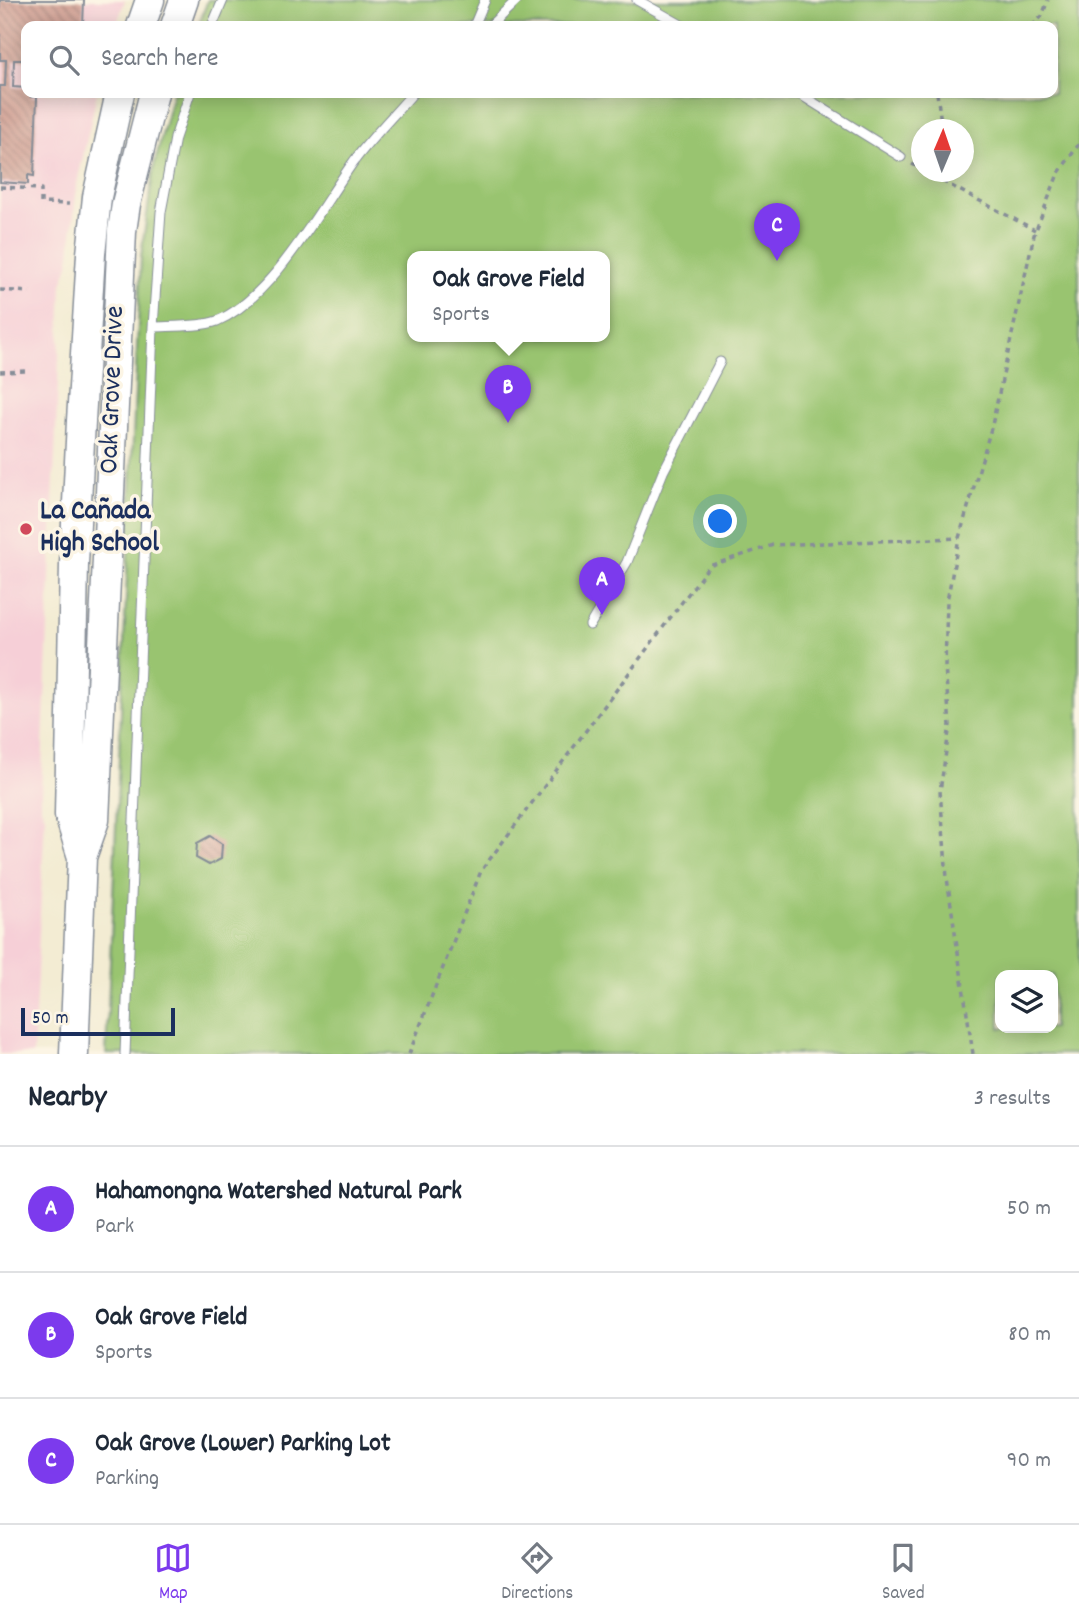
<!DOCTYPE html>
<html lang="en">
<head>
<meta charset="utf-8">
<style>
  body { margin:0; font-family:Dekko,sans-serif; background:#f2f2f3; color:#1f2937 }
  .controls { position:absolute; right:21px; bottom:21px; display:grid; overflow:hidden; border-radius:14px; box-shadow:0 4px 18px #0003 }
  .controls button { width:63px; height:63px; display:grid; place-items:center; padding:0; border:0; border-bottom:2px solid #e0e1e3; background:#fff; color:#1f2937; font:35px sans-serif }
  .compass { position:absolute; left:911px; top:119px; width:63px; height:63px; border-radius:50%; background:#fff; box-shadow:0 4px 18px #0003; rotate:2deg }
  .scale { position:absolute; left:21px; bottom:18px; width:154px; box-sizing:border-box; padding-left:7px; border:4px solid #1b2f5e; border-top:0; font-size:19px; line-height:24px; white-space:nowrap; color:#1b2f5e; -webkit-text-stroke:5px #fcf5e5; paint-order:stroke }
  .you { position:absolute; left:721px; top:522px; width:24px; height:24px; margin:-18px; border:5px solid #fff; border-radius:50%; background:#1a73e8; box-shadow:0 0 0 10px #1a73e833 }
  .badge { display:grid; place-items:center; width:46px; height:46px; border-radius:50%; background:#7c3aed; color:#fff; font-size:23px; font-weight:700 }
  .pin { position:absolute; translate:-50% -58px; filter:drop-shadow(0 2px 4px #0008) }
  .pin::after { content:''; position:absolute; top:37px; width:24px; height:21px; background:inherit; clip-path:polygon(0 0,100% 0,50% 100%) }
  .popup { position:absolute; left:407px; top:251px; width:203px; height:91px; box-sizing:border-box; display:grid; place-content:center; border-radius:14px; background:#fff; filter:drop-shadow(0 2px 5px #0005); font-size:23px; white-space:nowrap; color:#747a83 }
  .popup b { font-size:26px; color:#1f2937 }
  .popup::after { content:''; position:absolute; left:50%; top:100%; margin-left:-14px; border:14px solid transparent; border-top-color:#fff }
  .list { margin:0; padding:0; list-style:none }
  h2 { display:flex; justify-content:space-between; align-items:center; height:91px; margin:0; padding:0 28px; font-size:30px }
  h2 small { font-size:23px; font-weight:400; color:#747a83 }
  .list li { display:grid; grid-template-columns:46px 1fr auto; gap:21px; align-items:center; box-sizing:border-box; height:126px; padding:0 28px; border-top:2px solid #e0e1e3 }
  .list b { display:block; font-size:26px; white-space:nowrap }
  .list p { margin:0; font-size:23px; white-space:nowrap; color:#747a83 }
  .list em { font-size:23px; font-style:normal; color:#747a83 }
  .icon { flex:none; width:38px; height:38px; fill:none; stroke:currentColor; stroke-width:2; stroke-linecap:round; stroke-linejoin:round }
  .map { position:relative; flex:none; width:1079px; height:1054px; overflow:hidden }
  .search { position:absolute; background:#fff; box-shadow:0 4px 18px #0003; left:21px; right:21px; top:21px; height:77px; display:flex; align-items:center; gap:18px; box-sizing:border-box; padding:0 24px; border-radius:14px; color:#747a83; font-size:26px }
  .sheet { height:469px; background:#fff }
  nav { display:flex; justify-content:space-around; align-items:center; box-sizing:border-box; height:98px; border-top:2px solid #e0e1e3; background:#fff; font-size:19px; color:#747a83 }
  nav a { display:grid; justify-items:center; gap:4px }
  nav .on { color:#7c3aed }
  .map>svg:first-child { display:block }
  .built { fill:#f6cfd7 }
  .green { fill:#99c470; stroke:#5a7a67; stroke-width:2; fill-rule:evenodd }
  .building { fill:url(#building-back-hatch) }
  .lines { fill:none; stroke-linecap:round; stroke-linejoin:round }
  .service-casing { stroke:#878e98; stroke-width:11 }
  .primary-casing { stroke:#878e98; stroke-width:31 }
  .path { stroke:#878e98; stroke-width:3.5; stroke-dasharray:5 5; stroke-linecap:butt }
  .service { stroke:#fff; stroke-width:9 }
  .primary { stroke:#fff; stroke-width:28 }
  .poi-dot { fill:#d1495b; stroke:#fcf5e5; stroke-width:2.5 }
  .labels { text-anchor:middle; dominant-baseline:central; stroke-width:7; stroke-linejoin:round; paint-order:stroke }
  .street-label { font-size:28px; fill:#1b2f5e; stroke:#fcf5e5 }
  .poi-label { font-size:28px; font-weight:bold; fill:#1b2f5e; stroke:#fcf5e5; text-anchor:start }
</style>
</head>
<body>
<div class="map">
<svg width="1079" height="1054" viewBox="0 0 1079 1054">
  <defs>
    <pattern id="building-back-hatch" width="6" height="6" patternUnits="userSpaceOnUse" patternTransform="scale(1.75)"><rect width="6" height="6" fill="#ce9a8e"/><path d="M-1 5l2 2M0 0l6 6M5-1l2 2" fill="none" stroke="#a67e77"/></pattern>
  </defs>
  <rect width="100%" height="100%" fill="#fcf5e5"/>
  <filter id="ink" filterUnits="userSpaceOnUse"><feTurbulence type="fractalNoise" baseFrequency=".0143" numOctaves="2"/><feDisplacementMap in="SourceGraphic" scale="14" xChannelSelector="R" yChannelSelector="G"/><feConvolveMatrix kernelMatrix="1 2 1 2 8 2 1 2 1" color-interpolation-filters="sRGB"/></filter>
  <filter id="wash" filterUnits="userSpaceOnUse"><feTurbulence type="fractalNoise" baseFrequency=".00686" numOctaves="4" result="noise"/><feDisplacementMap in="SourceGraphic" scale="28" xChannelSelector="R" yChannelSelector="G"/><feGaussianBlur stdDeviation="1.57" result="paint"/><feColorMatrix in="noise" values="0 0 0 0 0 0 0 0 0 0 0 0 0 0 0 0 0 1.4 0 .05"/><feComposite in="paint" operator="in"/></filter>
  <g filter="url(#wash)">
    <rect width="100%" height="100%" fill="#f3ecd3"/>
    <path class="built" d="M0 0H125L116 26H26V93H97L77 184 69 265 62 284 41 796V808L45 816 33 1054H0Z"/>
    <path class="green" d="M208 0H1079V1054H106L141 256 154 166 173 93H1053V26H198ZM922 130H964V172H922ZM412 257H604V337H412ZM1000 975H1053V1028H1000Z"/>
    <g id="blocks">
      <path class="building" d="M0 0H84L83 26H26V60H14L13 87 26 88V93H32L31 97H37L34 176 28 175V184L0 182V86H5L6 60H0Z
        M210 836 222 844 221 859 209 865 196 858 197 843Z"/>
    </g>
  </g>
  <g filter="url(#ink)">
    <use href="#blocks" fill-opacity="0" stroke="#878e98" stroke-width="2"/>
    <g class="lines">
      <g class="service-casing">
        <path id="service" d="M637 0 683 26
          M212 26 223 0
          M474 26 485 0
          M490 26 517 0
          M798 93 901 157
          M153 327C171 326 201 327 217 321 273 297 319 210 354 161 372 137 394 115 413 93
          M590 625 627 562 663 472 720 362
          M125 1054 153 327 161 212 175 138 190 93"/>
      </g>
      <g class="primary-casing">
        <path id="primary" d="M141 26 150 0
          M175 26 184 0
          M82 857 69 815 74 564 81 421 91 254 97 197 120 93
          M74 1054 82 857 95 820 122 231 126 204 154 93"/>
      </g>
      <path class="path" d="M1032 26 1042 16 1048 0
        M937 93 942 130
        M912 164 922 169
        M925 172 1035 230
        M0 187 41 189V203L69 204
        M0 290 30 292
        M0 372 27 371
        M409 1054 481 871 709 566 773 545 959 538
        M973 1054 947 878 940 791 950 725 945 667 947 601 959 538 992 425 1034 235 1058 174 1079 144"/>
      <use href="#service" class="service"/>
      <use href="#primary" class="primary"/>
    </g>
  </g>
  <circle class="poi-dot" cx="26" cy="529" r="7"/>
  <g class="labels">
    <g class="street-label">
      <text transform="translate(114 390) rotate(-88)">Oak Grove Drive</text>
    </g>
    <g class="poi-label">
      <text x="40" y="513">La Cañada<tspan x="40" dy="32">High School</tspan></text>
    </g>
  </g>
</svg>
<div class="controls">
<button><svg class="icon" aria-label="layers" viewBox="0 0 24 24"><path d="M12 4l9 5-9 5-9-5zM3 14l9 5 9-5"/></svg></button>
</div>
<svg class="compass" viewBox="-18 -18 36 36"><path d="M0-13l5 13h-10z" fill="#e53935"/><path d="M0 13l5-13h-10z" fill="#747a83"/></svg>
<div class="scale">50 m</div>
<div class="you"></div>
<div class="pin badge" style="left:602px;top:615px">A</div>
<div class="pin badge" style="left:508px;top:423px">B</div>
<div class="popup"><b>Oak Grove Field</b>Sports</div>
<div class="pin badge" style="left:777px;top:261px">C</div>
<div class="search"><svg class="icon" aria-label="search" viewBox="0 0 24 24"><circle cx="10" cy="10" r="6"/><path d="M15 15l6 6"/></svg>Search here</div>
</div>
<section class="sheet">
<h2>Nearby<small>3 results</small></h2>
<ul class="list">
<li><span class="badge">A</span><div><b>Hahamongna Watershed Natural Park</b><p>Park</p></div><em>50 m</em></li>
<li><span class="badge">B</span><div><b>Oak Grove Field</b><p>Sports</p></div><em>80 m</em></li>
<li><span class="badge">C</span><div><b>Oak Grove (Lower) Parking Lot</b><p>Parking</p></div><em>90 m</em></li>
</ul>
</section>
<nav>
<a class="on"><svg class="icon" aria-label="map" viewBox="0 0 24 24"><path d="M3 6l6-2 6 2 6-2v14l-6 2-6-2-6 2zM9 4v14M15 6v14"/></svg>Map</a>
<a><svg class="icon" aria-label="directions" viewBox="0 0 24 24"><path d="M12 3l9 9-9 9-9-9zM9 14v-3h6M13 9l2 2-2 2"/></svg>Directions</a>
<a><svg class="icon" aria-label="saved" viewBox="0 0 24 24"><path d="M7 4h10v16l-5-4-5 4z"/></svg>Saved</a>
</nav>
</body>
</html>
